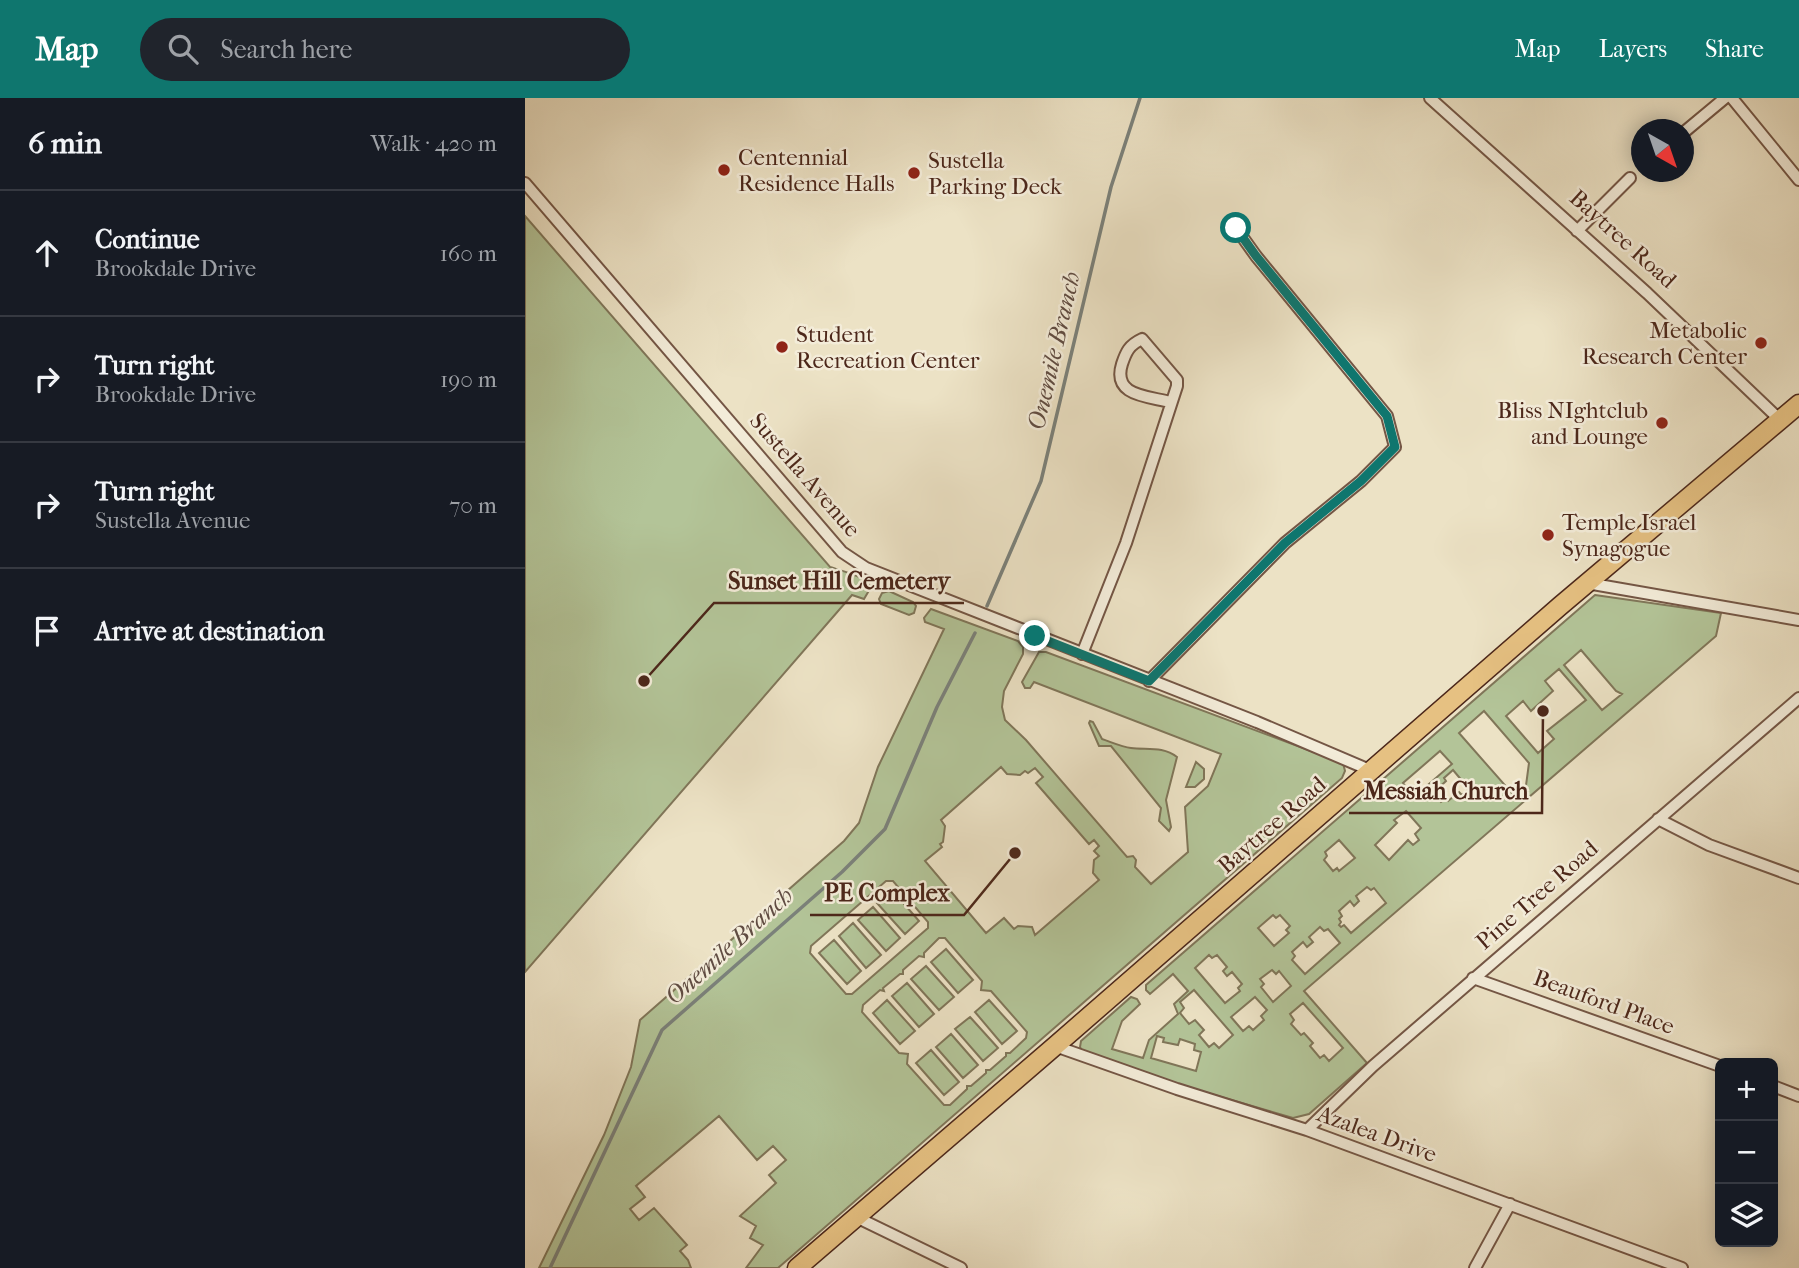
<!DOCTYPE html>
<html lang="en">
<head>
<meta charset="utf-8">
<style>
  body { margin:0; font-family:"IM FELL French Canon",serif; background:#20242c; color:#f1f3f6 }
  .controls { position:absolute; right:21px; bottom:21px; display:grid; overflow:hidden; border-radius:10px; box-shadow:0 4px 18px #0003 }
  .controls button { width:63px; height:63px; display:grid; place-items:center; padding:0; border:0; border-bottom:2px solid #363941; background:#171b24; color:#f1f3f6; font:35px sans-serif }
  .compass { position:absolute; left:1106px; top:21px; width:63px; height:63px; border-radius:50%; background:#171b24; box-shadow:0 4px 18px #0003; rotate:140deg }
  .stop { position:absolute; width:21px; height:21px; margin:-16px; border:5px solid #0f766e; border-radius:50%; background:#fff }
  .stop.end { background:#0f766e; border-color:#fff; box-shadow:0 2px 7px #0008 }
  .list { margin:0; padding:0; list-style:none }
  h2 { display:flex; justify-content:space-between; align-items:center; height:91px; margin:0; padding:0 28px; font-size:30px }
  h2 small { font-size:23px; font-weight:400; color:#9ea1a6 }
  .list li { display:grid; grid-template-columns:46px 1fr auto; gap:21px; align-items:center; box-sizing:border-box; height:126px; padding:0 28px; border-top:2px solid #363941 }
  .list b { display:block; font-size:26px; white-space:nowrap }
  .list p { margin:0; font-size:23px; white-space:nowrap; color:#9ea1a6 }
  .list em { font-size:23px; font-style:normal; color:#9ea1a6 }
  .icon { flex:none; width:38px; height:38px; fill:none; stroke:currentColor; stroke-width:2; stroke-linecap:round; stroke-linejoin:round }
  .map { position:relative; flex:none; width:1274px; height:1170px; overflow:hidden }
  header { display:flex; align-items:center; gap:42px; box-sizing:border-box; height:98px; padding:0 35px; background:#0f766e; color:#fff }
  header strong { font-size:33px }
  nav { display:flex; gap:38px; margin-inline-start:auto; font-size:24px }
  .search { width:490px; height:63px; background:#20242c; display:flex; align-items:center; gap:18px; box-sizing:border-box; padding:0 24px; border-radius:38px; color:#9ea1a6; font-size:26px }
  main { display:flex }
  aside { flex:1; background:#171b24 }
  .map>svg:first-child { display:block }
  .green { fill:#b3c498; stroke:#807659; stroke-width:2; fill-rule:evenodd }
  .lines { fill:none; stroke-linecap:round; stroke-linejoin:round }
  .stream { stroke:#7b817a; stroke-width:3.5 }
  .minor-casing { stroke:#745645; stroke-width:14 }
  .primary-casing { stroke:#4c271a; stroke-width:21 }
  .minor { stroke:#f3ecd9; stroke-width:10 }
  .primary { stroke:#e6c182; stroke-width:18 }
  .route { stroke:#0f766e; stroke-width:9 }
  .poi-dot { fill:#8f2418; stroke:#f3ecd9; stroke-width:2.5 }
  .labels { text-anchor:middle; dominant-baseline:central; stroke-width:5; stroke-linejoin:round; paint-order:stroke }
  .poi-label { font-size:23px; fill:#4c271a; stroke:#f3ecd9; text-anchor:start }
  .street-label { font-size:23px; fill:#4c271a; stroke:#f3ecd9 }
  .water-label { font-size:24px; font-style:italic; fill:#604c42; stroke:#f3ecd9 }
  .leader { fill:none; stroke:#4c271a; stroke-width:2.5 }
  .callout-dot { fill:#4c271a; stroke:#f3ecd9; stroke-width:2.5 }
  .callout-label { font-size:24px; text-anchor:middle; font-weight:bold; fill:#4c271a; stroke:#f3ecd9; stroke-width:5; stroke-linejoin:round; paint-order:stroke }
</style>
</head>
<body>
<header>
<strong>Map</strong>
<div class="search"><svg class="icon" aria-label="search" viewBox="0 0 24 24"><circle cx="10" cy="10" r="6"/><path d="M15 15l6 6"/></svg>Search here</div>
<nav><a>Map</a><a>Layers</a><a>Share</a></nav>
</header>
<main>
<aside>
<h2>6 min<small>Walk · 420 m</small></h2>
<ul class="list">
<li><svg class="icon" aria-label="ahead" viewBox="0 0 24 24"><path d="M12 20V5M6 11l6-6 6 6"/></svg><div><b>Continue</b><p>Brookdale Drive</p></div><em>160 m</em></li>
<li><svg class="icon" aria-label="right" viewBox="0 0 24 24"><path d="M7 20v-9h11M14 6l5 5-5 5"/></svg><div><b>Turn right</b><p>Brookdale Drive</p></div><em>190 m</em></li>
<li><svg class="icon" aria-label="right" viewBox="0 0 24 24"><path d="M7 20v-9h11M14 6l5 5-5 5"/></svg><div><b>Turn right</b><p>Sustella Avenue</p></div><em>70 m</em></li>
<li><svg class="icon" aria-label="arrive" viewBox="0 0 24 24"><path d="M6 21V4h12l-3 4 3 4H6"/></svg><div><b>Arrive at destination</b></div></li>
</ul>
</aside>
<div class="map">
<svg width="1274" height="1170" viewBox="0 0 1274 1170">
  <rect width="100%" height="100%" fill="#ece2c5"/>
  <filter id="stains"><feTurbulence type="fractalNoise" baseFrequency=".00286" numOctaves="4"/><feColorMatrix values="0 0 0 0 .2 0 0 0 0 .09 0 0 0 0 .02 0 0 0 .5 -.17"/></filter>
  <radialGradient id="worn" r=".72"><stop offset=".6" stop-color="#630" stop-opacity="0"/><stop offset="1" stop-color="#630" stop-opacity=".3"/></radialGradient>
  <path class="green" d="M0 118 305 469C319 474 338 477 346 489L339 501 327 497 0 874Z
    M364 493 388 504 391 508 389 515 384 517 356 506 354 501 357 495Z
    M1070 497 1196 515 1191 538 779 893 842 965 784 1016 768 1020 662 989 557 953 555 949 556 943 606 899 612 901 615 906 597 923 587 951 618 960 624 942 653 916 649 906 663 893 648 876 625 896 621 892V887ZM1056 552 1091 593 1097 596 1077 612 1039 567ZM1034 571 1061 602 1022 633 1029 641 1013 655 981 618 998 603 1006 613 1028 593 1020 583ZM959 613 1004 665 1000 695 992 701 934 635ZM915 653 927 666 889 699 878 685ZM928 672 944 691 937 697 934 694 923 703 920 701 916 704 908 695 921 683 919 680ZM881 713 896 730 890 736 894 742 888 747 883 742 864 762 850 747 872 725 869 722ZM814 742 830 760 814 773 812 770 808 773 799 762 802 758 800 754ZM842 789 846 792 849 790 861 805 826 835 819 827 816 829 814 827 816 824 814 821 817 818 814 813 825 803 829 808 834 803 831 798ZM748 817 751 820 755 817 765 828 761 832 764 835 749 848 733 830ZM795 829 799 833 803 831 815 845 780 876 767 862 770 858 767 854 778 844 782 849 788 844 784 839ZM684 857 687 860 692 857 702 869 698 873 702 878 707 874 717 886 713 890 715 893 700 905 670 870ZM747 872 751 876 754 873 766 888 748 904 736 889 739 886 735 881ZM669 892 708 937 694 950 689 945 684 949 674 937 679 932 670 922 664 926 655 915 659 910 655 904ZM730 899 742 912 736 918 739 922 728 932 724 928 718 933 706 919ZM778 905 818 950 804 963 799 957 795 960 785 948 788 945 779 935 776 937 766 926 769 922 765 916ZM632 938 639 940 638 944 653 947 655 941 670 946 669 952 676 954 671 973 626 960Z
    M406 511 493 543 498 549V556L479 593 477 609 480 622 501 642 602 759 608 758 611 762 610 769 626 786 663 754 660 709 683 688 696 656 509 584 505 590H500L497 584 514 554H521L818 665 820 673 817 680 253 1170H221L238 1147 225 1140 231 1128 215 1118 251 1085 244 1077 261 1062 248 1048 232 1062 194 1018 111 1088 120 1099 105 1111 114 1122 129 1110 162 1147 155 1153 163 1162 166 1170H14L79 1037 106 969 115 922 319 743 334 725 353 669 419 531 400 524 399 520ZM476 669 482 676 495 677 500 673 503 675 510 670 518 679 511 685 564 746 569 742 574 748 569 753 574 758 569 762 568 775 574 782 510 837 507 829 493 828 489 831 479 820 461 835 400 763 417 749 415 746 418 744 420 728 416 722ZM361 783H368L403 824V830L327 896H321L285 855 286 848ZM414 840H420L457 883 456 892 466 893 502 934 501 940 485 955H481V958L465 972H461V975L446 988H442V991L425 1007H419L382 966 383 956 374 955 337 914 338 907 355 892 359 893 358 890 375 876H378V872L394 858 399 859V855Z
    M565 623 568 624 577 641C586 644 597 649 606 650 622 652 638 648 652 659L641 702 646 729 644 733 634 723 636 710 586 648H574L564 625Z
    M671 664 679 671V681L670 689H661Z
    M367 792 394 823 380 836 352 805Z
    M348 809 375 840 361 853 333 822Z
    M328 825 356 857 341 870 314 838Z
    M309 842 336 873 322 886 294 855Z
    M421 851 448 882 433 895 406 864Z
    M401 868 429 899 414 912 386 881Z
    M382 885 409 916 394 929 367 898Z
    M362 902 390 933 375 946 348 915Z
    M464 902 492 933 477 946 450 914Z
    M445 919 473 950 458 963 430 931Z
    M426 936 453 967 438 980 411 949Z
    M406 952 434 984 419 997 391 965Z"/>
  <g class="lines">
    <path class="stream" d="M462 508 516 383 586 89 615 0
      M25 1170 137 932 317 774 360 731 412 609 450 535"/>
    <g class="minor-casing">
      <path id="minor" d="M905 0 1122 195 1255 322
        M1207 0 1274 82
        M1158 35 1200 0
        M0 85 317 454 341 470 732 624 847 673
        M1052 133 1105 80
        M1062 485 1274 522
        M557 556 601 445 652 288V282L617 241C604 247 601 254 597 266 587 298 622 298 645 304
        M624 583 760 445 836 383 870 349 862 318 731 158 711 130
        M1133 721 1184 747 1274 780
        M948 880 1195 968
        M530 948 652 991 782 1032 1157 1170
        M1248 988 1274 998
        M782 1032 848 968 1274 600
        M331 1119 436 1170
        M950 1170 985 1106"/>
    </g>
    <g class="primary-casing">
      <path id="primary" d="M272 1170 530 948 1035 508 1274 306"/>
    </g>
    <use href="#minor" class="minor"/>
    <use href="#primary" class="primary"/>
  </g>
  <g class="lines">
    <path class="route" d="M510 538 624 583 760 445 836 383 870 349 862 318 731 158 711 130"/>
  </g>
  <g class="poi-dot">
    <circle cx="199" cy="72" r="7"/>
    <circle cx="389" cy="75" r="7"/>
    <circle cx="1236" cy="245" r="7"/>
    <circle cx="257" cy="249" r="7"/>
    <circle cx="1137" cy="325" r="7"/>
    <circle cx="1023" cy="437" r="7"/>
  </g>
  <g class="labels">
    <g class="poi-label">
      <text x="213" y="59">Centennial<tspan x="213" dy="26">Residence Halls</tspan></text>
      <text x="403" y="62">Sustella<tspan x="403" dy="26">Parking Deck</tspan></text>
      <text x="1222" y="232" text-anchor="end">Metabolic<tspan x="1222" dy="26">Research Center</tspan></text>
      <text x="271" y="236">Student<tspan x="271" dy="26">Recreation Center</tspan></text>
      <text x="1123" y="312" text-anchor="end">Bliss NIghtclub<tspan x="1123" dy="26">and Lounge</tspan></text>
      <text x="1037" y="424">Temple Israel<tspan x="1037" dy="26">Synagogue</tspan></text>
    </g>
    <g class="street-label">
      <text transform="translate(1098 141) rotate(42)">Baytree Road</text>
      <text transform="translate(280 377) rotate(49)">Sustella Avenue</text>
      <text transform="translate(747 727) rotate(-41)">Baytree Road</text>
      <text transform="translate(1012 797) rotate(-41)">Pine Tree Road</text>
      <text transform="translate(1079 904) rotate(20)">Beauford Place</text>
      <text transform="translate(852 1036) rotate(20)">Azalea Drive</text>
    </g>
    <g class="water-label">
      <text transform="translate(529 253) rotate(-77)">Onemile Branch</text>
      <text transform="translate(204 848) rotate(-42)">Onemile Branch</text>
    </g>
  </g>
  <path class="leader" d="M119 583L189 505H439M1018 613L1017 715H824M490 755L439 817H285"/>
  <g class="callout-dot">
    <circle cx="119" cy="583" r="7"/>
    <circle cx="1018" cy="613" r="7"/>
    <circle cx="490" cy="755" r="7"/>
  </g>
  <g class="callout-label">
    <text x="314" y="491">Sunset Hill Cemetery</text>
    <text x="921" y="701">Messiah Church</text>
    <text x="362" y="803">PE Complex</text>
  </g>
  <rect width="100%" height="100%" filter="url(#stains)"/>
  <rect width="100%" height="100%" fill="url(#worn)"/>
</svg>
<div class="controls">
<button>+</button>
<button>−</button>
<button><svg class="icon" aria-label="layers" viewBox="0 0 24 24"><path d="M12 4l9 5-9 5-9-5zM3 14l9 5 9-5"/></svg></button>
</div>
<svg class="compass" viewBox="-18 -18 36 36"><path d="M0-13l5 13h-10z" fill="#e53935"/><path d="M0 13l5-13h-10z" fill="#9ea1a6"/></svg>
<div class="stop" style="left:711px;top:130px"></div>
<div class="stop end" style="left:510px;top:538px"></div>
</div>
</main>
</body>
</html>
